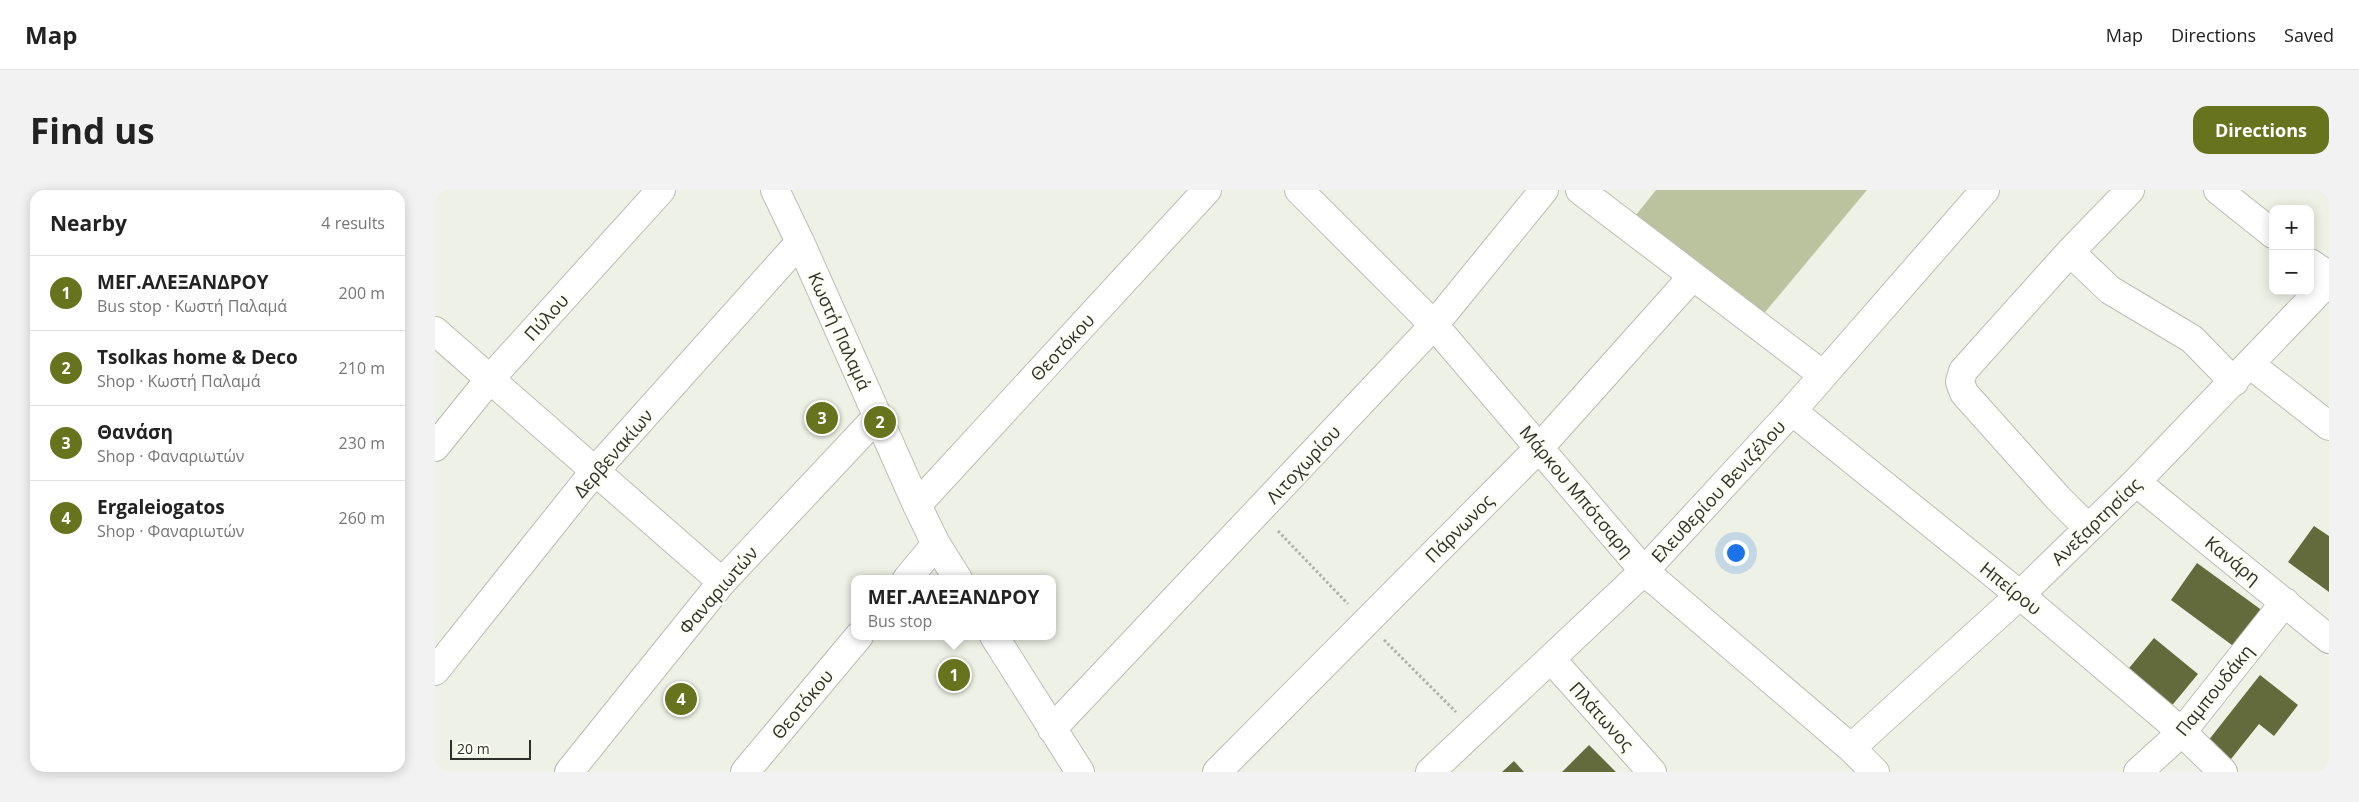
<!DOCTYPE html>
<html lang="en">
<head>
<meta charset="utf-8">
<style>
  body { margin:0; font-family:"Open Sans",sans-serif; background:#f2f2f2; color:#222 }
  .controls { position:absolute; right:15px; top:15px; display:grid; overflow:hidden; border-radius:10px; box-shadow:0 2px 12px #0003 }
  .controls button { width:45px; height:45px; display:grid; place-items:center; padding:0; border:0; border-bottom:1px solid #e0e0e0; background:#fff; color:#222; font:25px sans-serif }
  .scale { position:absolute; left:15px; bottom:12px; width:81px; box-sizing:border-box; padding-left:5px; border:2px solid #2e2f2b; border-top:0; font-size:14px; line-height:18px; white-space:nowrap; color:#2e2f2b; -webkit-text-stroke:4px #fcfef3; paint-order:stroke }
  .you { position:absolute; left:1300px; top:362px; width:18px; height:18px; margin:-12px; border:4px solid #fff; border-radius:50%; background:#1a73e8; box-shadow:0 0 0 8px #1a73e833 }
  .badge { display:grid; place-items:center; width:32px; height:32px; border-radius:50%; background:#68731e; color:#fff; font-size:16px; font-weight:700 }
  .pin { position:absolute; translate:-50% -50%; border:2px solid #fff; box-shadow:0 1px 5px #0006 }
  .popup { position:absolute; left:416px; top:385px; width:205px; height:65px; box-sizing:border-box; display:grid; place-content:center; border-radius:10px; background:#fff; filter:drop-shadow(0 1px 4px #0005); font-size:16px; white-space:nowrap; color:#767676 }
  .popup b { font-size:19px; color:#222 }
  .popup::after { content:''; position:absolute; left:50%; top:100%; margin-left:-10px; border:10px solid transparent; border-top-color:#fff }
  .list { margin:0; padding:0; list-style:none }
  h2 { display:flex; justify-content:space-between; align-items:center; height:65px; margin:0; padding:0 20px; font-size:21px }
  h2 small { font-size:16px; font-weight:400; color:#767676 }
  .list li { display:grid; grid-template-columns:32px 1fr auto; gap:15px; align-items:center; box-sizing:border-box; height:75px; padding:0 20px; border-top:1px solid #e0e0e0 }
  .list b { display:block; font-size:19px; white-space:nowrap }
  .list p { margin:0; font-size:16px; white-space:nowrap; color:#767676 }
  .list em { font-size:16px; font-style:normal; color:#767676 }
  .map { position:relative; flex:none; width:1894px; height:582px; overflow:hidden; border-radius:15px }
  header { display:flex; align-items:center; gap:30px; box-sizing:border-box; height:70px; padding:0 25px; background:#fff; border-bottom:1px solid #e0e0e0 }
  header strong { font-size:24px }
  nav { display:flex; gap:28px; margin-inline-start:auto; font-size:18px }
  .intro { display:flex; align-items:center; justify-content:space-between; box-sizing:border-box; height:120px; padding:0 30px }
  h1 { margin:0; font-size:35px }
  .button { padding:12px 22px; border-radius:15px; background:#68731e; color:#fff; font-size:18px; font-weight:700 }
  main { display:flex; gap:30px; padding:0 30px }
  aside { flex:1; background:#fff; border-radius:15px; box-shadow:0 2px 12px #0003 }
  .map>svg:first-child { display:block }
  .green { fill:#bbc39e }
  .building { fill:#636b3d }
  .lines { fill:none; stroke-linecap:round; stroke-linejoin:round }
  .minor-casing { stroke:#bbbdb3; stroke-width:30 }
  .path { stroke:#afb1a8; stroke-width:3; stroke-dasharray:2.5 2.5; stroke-linecap:butt }
  .minor { stroke:#fff; stroke-width:28 }
  .labels { text-anchor:middle; dominant-baseline:central; stroke-width:5; stroke-linejoin:round; paint-order:stroke }
  .street-label { font-size:18px; fill:#2e2f2b; stroke:#fcfef3 }
</style>
</head>
<body>
<header>
<strong>Map</strong>
<nav><a>Map</a><a>Directions</a><a>Saved</a></nav>
</header>
<div class="intro"><h1>Find us</h1><a class="button">Directions</a></div>
<main>
<aside>
<h2>Nearby<small>4 results</small></h2>
<ul class="list">
<li><span class="badge">1</span><div><b>ΜΕΓ.ΑΛΕΞΑΝΔΡΟΥ</b><p>Bus stop · Κωστή Παλαμά</p></div><em>200 m</em></li>
<li><span class="badge">2</span><div><b>Tsolkas home &amp; Deco</b><p>Shop · Κωστή Παλαμά</p></div><em>210 m</em></li>
<li><span class="badge">3</span><div><b>Θανάση</b><p>Shop · Φαναριωτών</p></div><em>230 m</em></li>
<li><span class="badge">4</span><div><b>Ergaleiogatos</b><p>Shop · Φαναριωτών</p></div><em>260 m</em></li>
</ul>
</aside>
<div class="map">
<svg width="1894" height="582" viewBox="0 0 1894 582">
  <rect width="100%" height="100%" fill="#eef1e5"/>
  <path class="green" d="M1221 0H1432L1326 127 1197 30Z"/>
  <path class="building" d="M1879 336 1894 346V402L1853 372Z
    M1762 373 1832 424 1805 461 1736 410Z
    M1719 448 1763 484 1734 519 1690 483Z
    M1825 485 1863 515 1839 546 1824 534 1792 574 1769 556Z
    M1154 555 1181 582H1127Z
    M1079 571 1089 582H1067Z"/>
  <g class="lines">
    <g class="minor-casing">
      <path id="minor" d="M340 0 365 52 482 315 501 354 523 389
        M864 0 999 135 1209 381 1416 558 1440 582
        M1145 0 1388 185
        M1783 0 1838 44
        M1635 62 1675 100 1757 149 1799 192
        M1875 73 1894 86
        M0 141 287 392
        M1816 175 1894 236
        M1357 221 1585 405 1747 542 1788 582
        M0 257 54 190 226 0
        M1701 292 1894 449
        M482 315 772 0
        M1653 338 1623 308 1529 203 1525 192 1528 181 1635 62 1695 0
        M472 389 501 354
        M559 446 645 582
        M1116 469 1217 582
        M0 481 159 282 365 52
        M617 539 999 135 1109 0
        M1416 558 1585 405 1701 292 1894 91
        M134 582 287 392 442 227
        M310 582 424 446
        M782 582 1105 257 1258 86
        M995 582 1209 381 1357 221 1550 0
        M1703 582 1747 542 1850 412"/>
    </g>
    <path class="path" d="M843 341 913 414
      M949 450 1021 522"/>
    <use href="#minor" class="minor"/>
  </g>
  <g class="labels">
    <g class="street-label">
      <text transform="translate(111 127) rotate(-48)">Πύλου</text>
      <text transform="translate(405 141) rotate(66)">Κωστή Παλαμά</text>
      <text transform="translate(627 157) rotate(-47)">Θεοτόκου</text>
      <text transform="translate(178 263) rotate(-49)">Δερβενακίων</text>
      <text transform="translate(868 274) rotate(-47)">Λιτοχωρίου</text>
      <text transform="translate(1142 301) rotate(50)">Μάρκου Μπότσαρη</text>
      <text transform="translate(1283 301) rotate(-47)">Ελευθερίου Βενιζέλου</text>
      <text transform="translate(1661 331) rotate(-44)">Ανεξαρτησίας</text>
      <text transform="translate(1024 338) rotate(-45)">Πάρνωνος</text>
      <text transform="translate(1798 370) rotate(39)">Κανάρη</text>
      <text transform="translate(1576 398) rotate(39)">Ηπείρου</text>
      <text transform="translate(283 400) rotate(-49)">Φαναριωτών</text>
      <text transform="translate(1779 500) rotate(-51)">Παμπουδάκη</text>
      <text transform="translate(367 514) rotate(-50)">Θεοτόκου</text>
      <text transform="translate(1167 526) rotate(48)">Πλάτωνος</text>
    </g>
  </g>
</svg>
<div class="controls">
<button>+</button>
<button>−</button>
</div>
<div class="scale">20 m</div>
<div class="you"></div>
<div class="pin badge" style="left:519px;top:485px">1</div>
<div class="popup"><b>ΜΕΓ.ΑΛΕΞΑΝΔΡΟΥ</b>Bus stop</div>
<div class="pin badge" style="left:445px;top:232px">2</div>
<div class="pin badge" style="left:387px;top:228px">3</div>
<div class="pin badge" style="left:246px;top:509px">4</div>
</div>
</main>
</body>
</html>
